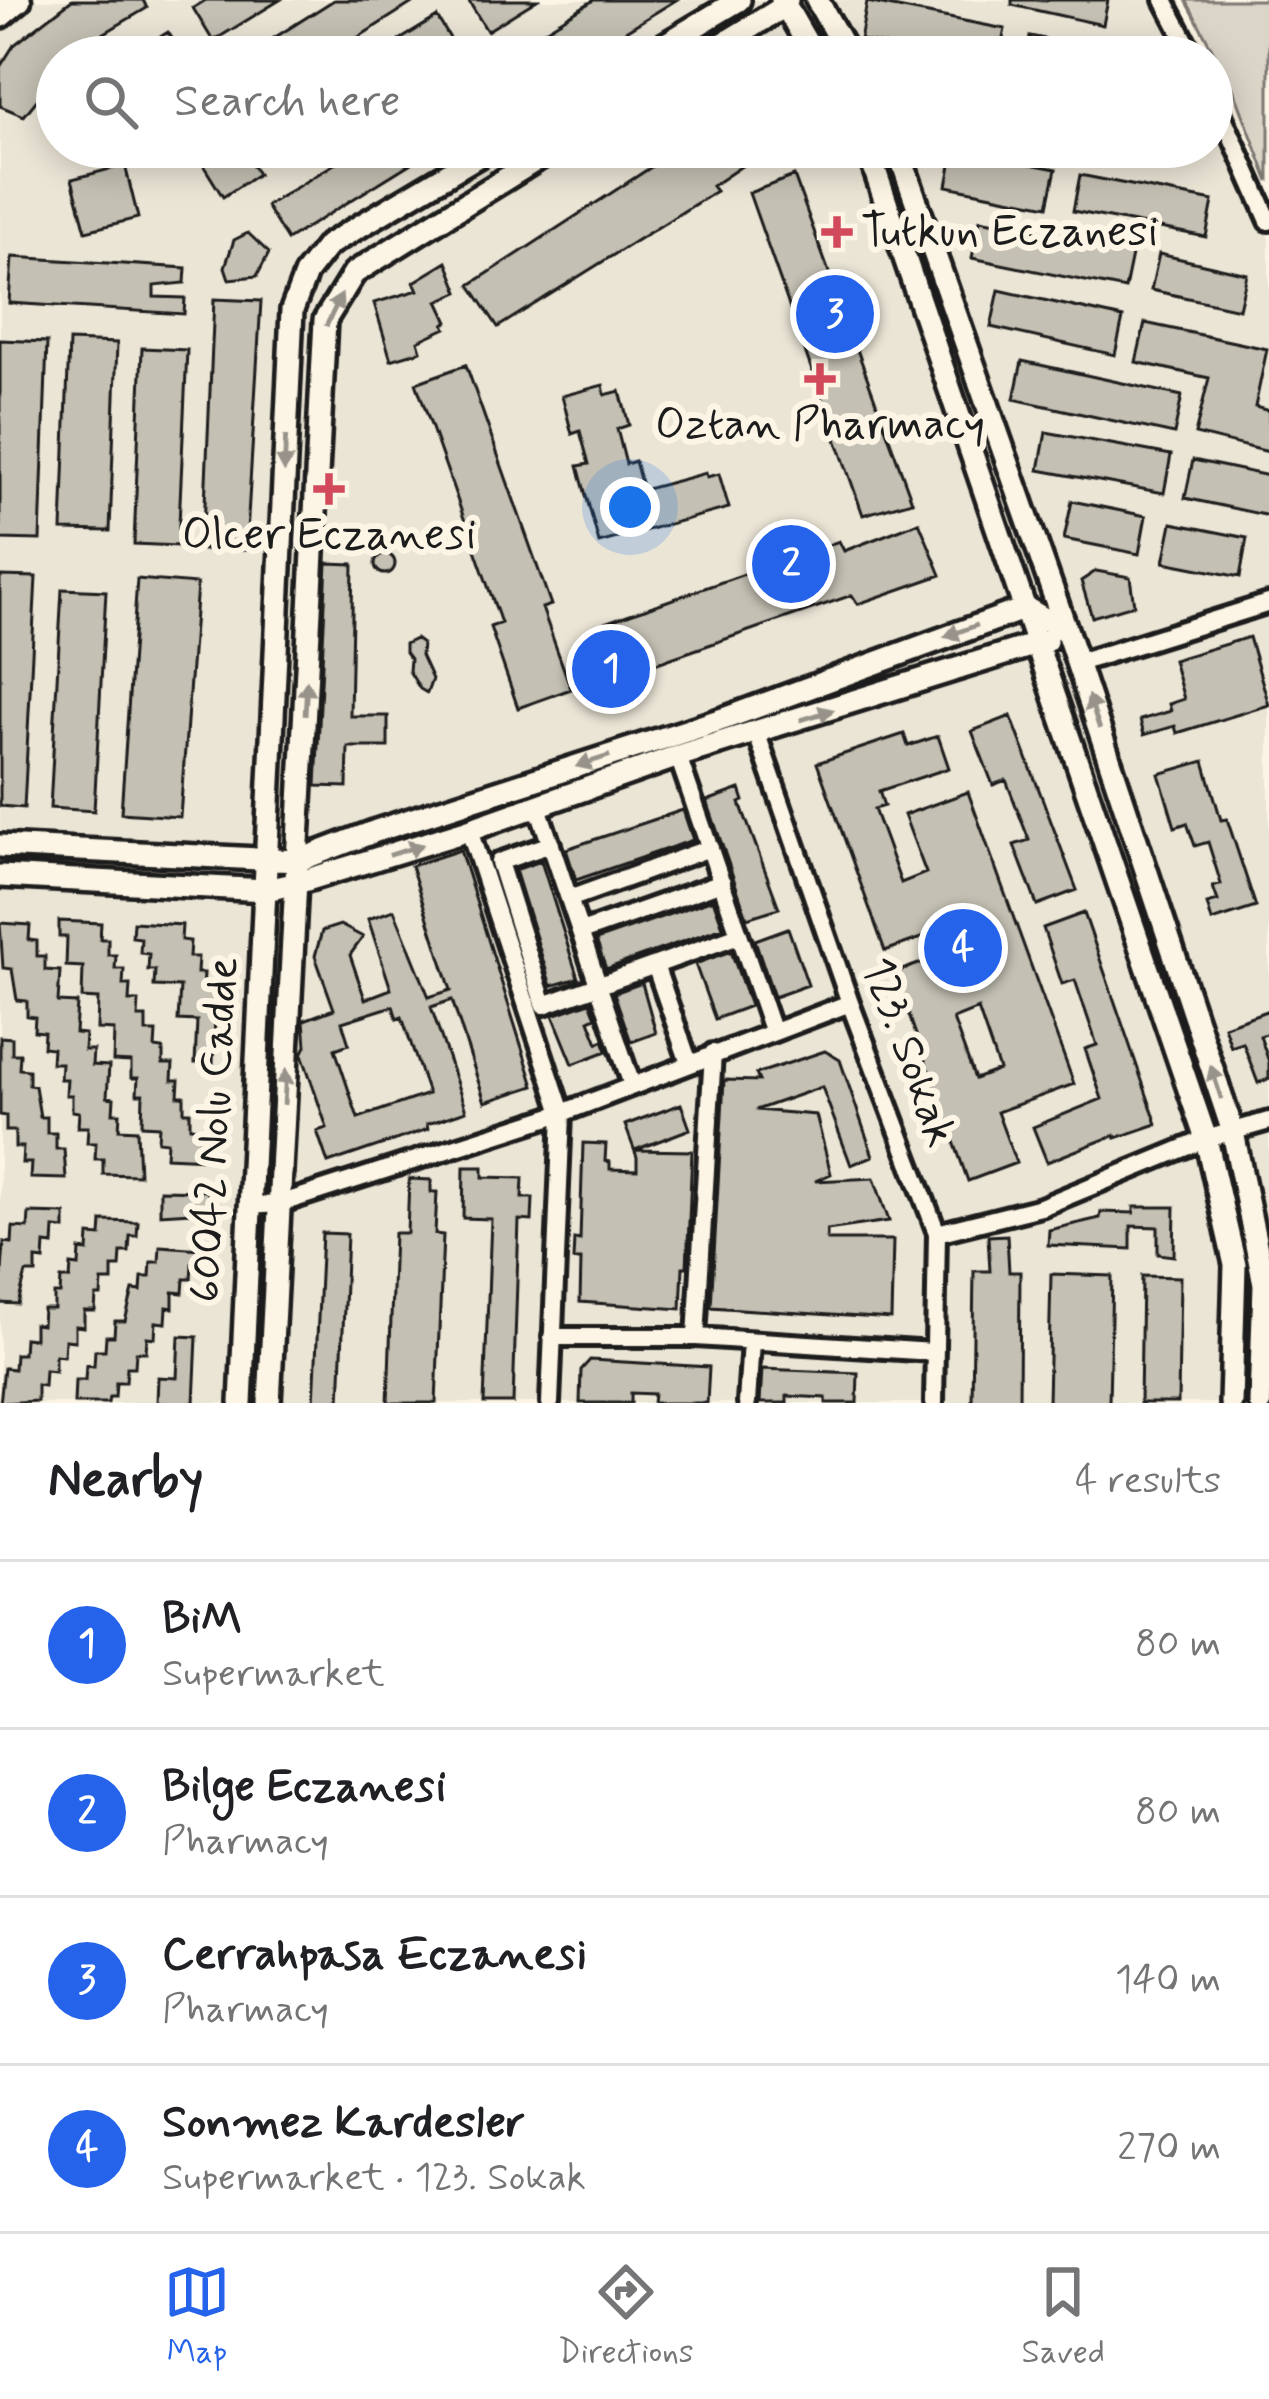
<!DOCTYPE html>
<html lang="en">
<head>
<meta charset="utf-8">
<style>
  body { margin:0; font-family:Mynerve,sans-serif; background:#f2f2f2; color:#202124 }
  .you { position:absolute; left:630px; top:507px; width:42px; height:42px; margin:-30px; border:9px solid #fff; border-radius:50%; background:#1a73e8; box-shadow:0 0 0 18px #1a73e833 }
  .badge { display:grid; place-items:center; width:78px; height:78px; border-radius:50%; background:#2563eb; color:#fff; font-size:39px; font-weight:700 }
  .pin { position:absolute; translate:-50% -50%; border:6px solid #fff; box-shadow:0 3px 12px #0006 }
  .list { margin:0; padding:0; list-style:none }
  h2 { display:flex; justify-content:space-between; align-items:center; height:156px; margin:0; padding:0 48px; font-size:51px }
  h2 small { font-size:39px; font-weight:400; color:#757577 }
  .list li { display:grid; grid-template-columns:78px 1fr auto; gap:36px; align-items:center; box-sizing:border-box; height:168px; padding:0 48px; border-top:3px solid #e0e0e0 }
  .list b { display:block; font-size:45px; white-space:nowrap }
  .list p { margin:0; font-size:39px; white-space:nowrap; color:#757577 }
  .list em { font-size:39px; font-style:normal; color:#757577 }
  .icon { flex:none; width:66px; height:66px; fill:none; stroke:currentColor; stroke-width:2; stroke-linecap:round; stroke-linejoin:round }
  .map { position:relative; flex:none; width:1269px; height:1403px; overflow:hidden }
  .search { position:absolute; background:#fff; box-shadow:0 6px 30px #0003; left:36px; right:36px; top:36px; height:132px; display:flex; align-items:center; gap:30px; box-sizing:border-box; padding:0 42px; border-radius:66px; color:#757577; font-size:45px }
  .sheet { height:828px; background:#fff }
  nav { display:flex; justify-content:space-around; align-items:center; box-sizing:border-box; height:168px; border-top:3px solid #e0e0e0; background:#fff; font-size:33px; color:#757577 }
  nav a { display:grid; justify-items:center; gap:6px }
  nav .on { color:#2563eb }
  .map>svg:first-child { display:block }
  .built { fill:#ebe5d6 }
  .green { fill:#dbd5c8; stroke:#7c7872; stroke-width:3 }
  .building { fill:#c4c0b3; stroke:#1c1c1c; stroke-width:3; fill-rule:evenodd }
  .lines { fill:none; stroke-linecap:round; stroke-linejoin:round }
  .minor-casing { stroke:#1c1c1c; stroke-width:26 }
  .tertiary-casing { stroke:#1c1c1c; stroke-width:30 }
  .secondary-casing { stroke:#1c1c1c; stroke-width:33 }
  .minor { stroke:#fcf5e5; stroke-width:16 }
  .tertiary { stroke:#fcf5e5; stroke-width:21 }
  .secondary { stroke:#fcf5e5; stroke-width:24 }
  .oneway { fill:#97938b }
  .poi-dot { fill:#d1495b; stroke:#fcf5e5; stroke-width:4.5 }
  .labels { text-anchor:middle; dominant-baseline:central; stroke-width:12; stroke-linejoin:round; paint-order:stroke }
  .poi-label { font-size:45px; fill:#1c1c1c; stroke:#fcf5e5 }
  .street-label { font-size:45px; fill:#1c1c1c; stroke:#fcf5e5 }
</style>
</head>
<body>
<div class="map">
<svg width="1269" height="1403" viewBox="0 0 1269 1403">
  <rect width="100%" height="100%" fill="#fcf5e5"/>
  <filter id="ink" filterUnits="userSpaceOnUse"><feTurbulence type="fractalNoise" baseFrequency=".00833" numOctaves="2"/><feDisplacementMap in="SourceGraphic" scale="24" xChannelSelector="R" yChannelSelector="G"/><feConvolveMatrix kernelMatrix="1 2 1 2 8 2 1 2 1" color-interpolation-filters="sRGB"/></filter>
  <g filter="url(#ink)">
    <path class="built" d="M0 0H1180L1201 57H57V147H1212V86L1269 239V1403H0Z"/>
    <path class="green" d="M1186 0H1269V182L1233 88Z"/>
    <path class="building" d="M72 0H143L147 8 103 34 75 57H57V75L24 116 0 106V67L14 45Z
      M206 0H280L213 41 193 8Z
      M334 0H417L327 57H244Z
      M468 0H537L487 31Z
      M594 0H676L583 57H501Z
      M1012 0H1108L1103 25 1012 5Z
      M867 2 1005 29 999 57H944L860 40Z
      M437 17 459 53 453 57H372Z
      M168 32 184 57H128Z
      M1030 36 1109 52 1108 57H1026Z
      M192 147H241L258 174 223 197Z
      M362 147H437L287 240 266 206Z
      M682 147H770L712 186 716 191 498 327 470 285Z
      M1107 147H1185L1181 167 1107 152Z
      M954 149 1056 169 1048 206 947 186Z
      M125 165 138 218 86 231 72 179Z
      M1080 175 1213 201 1206 237 1073 211Z
      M794 176 912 501 863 515 749 193Z
      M980 220 1133 250 1125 289 972 258Z
      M248 233 269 253 257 276 229 279 225 267 234 240Z
      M1159 254 1247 274 1239 309 1151 290Z
      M12 257 186 268 185 283 154 286V297L185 298 184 314 9 303Z
      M447 262 459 292 438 301 448 322 444 324 446 328 418 341 421 351 391 360 374 303 418 290 414 282Z
      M999 290 1123 318 1115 355 991 327Z
      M214 299 261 301 246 550H203Z
      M1145 323 1267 349 1255 407 1269 411V452L1195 434 1209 378 1136 362Z
      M0 340 47 342 40 540 0 539Z
      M69 341 117 343 110 531 62 530Z
      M142 348 187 350 178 546 134 544Z
      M1022 361 1182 396 1174 434 1014 399Z
      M466 365 551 605 542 608 571 689 518 708 490 627 501 623 416 383Z
      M603 385 605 395 620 391 629 425 617 429 626 464 635 461 643 490 706 473 707 477 719 474 729 508 599 543 578 466 589 464 580 431 572 434 562 396Z
      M1046 432 1171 455 1164 493 1039 470Z
      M1193 460 1269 476V516L1185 498Z
      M1072 501 1146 516 1139 554 1064 539Z
      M919 522 941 575 858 604 852 595 617 677 596 626 839 541 844 551Z
      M1172 523 1247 538 1240 577 1164 562Z
      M375 564a10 10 0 1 1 20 0a10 10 0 1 1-20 0Z
      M327 563 353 564 350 716H388V747H348L347 787 316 786Z
      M1096 571 1130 577 1134 605 1092 617 1081 581Z
      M0 576 36 577 24 808 0 806Z
      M137 579 197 584 180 817 121 813Z
      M62 589 106 591 94 811 50 808Z
      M1249 637 1269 705 1177 733 1175 726 1144 735 1140 720 1171 711 1169 704 1184 699 1173 660Z
      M415 639 422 644 421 655 432 679 427 693 420 689 409 671 410 659 405 652V644Z
      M1011 716 1077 890 1037 905 1014 845 1029 840 1006 780 993 785 972 731Z
      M904 734 908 746 938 736 949 768 879 791 884 806 874 809 901 883 926 873 904 815 968 792 1074 1084 997 1112 1016 1163 968 1181 894 973 954 951 946 929 885 951 817 763ZM978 1009 999 1070 975 1079 953 1019Z
      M1204 761 1221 820 1227 819 1256 907 1212 921 1207 904 1218 901 1213 887 1221 884 1208 842 1195 846 1187 823 1175 827 1159 774Z
      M740 789 744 801 740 803 779 908 747 918 707 801Z
      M683 810 693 840 576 880 566 849Z
      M460 850 534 1086 485 1102 452 1000 431 1007 466 1111 427 1124 428 1129 328 1163 317 1131 327 1128 302 1054 306 1046 304 1020 334 1009 315 956 322 931 340 925 363 937 350 955 365 999 391 989 368 919 394 910 429 997 451 990 411 866ZM393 1006 397 1019 402 1017 428 1094 358 1118 335 1049 349 1044 342 1022Z
      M541 861 578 978 551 986 515 870Z
      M713 899 723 927 606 969 596 940Z
      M1084 913 1157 1124 1116 1138 1115 1135 1047 1162 1033 1127 1102 1099 1085 1049 1097 1045 1075 980 1062 984 1043 928Z
      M59 921 101 923 100 939H108V955H116L115 969H124L123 985H130L129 1001H139L138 1017H146V1032H156L155 1048 163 1049V1064H173L172 1080H179L178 1096H184V1112H190V1127L200 1128 199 1143H208L207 1159 166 1157 167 1142 158 1141 159 1126 142 1125 143 1094H137L138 1078H131V1062L113 1061 114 1030 97 1029 98 999 82 998 83 967 66 966 67 937H59Z
      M133 922 182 925 181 940 190 941 189 957H198L197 973H204L203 990 216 991 213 1063H195L197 1021 178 1020 180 987 154 986 155 970H148L149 954 140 953 141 938 132 937Z
      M0 923 30 925 29 940 37 941V956H45V970L60 971 58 1002 77 1003 75 1033 85 1034 84 1050H93L92 1065 109 1066 107 1097 114 1098 113 1113H120L119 1129 137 1130 139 1175 103 1174V1159H95L96 1143H87L88 1127H78L79 1112 72 1111V1095H66L67 1079H60L61 1063H51L52 1048 43 1047 44 1032 34 1031 35 1017 27 1016V1001L17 1000 12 969 3 968Z
      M788 928 808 985 774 997 755 940Z
      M731 951 750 1006 715 1019 695 964Z
      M642 983 656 1033 631 1042 614 993Z
      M590 1002 596 1017 589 1020 598 1043 603 1040 607 1051 573 1064 553 1015Z
      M1269 1010V1033L1260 1036 1269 1062V1079L1258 1083 1243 1043 1231 1047 1224 1026Z
      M0 1037 12 1038V1054H20L19 1069 29 1070V1085L35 1086 40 1117H47V1133H56V1149H64L66 1179 30 1178 31 1163H22L23 1147H15V1131H6V1116L0 1115Z
      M825 1051 840 1060 873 1156 851 1165 822 1087 756 1110 816 1115 831 1174 815 1181 874 1178 889 1221 827 1230V1240H893L891 1319 711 1307 724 1080 759 1081 756 1074Z
      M681 1104 690 1129 635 1150 692 1151 687 1267H683L681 1309 580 1302 581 1260H573L574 1239 580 1240 583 1143 606 1144 605 1161 610 1162V1169L637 1170V1157L625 1125Z
      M464 1167H483V1177L523 1178 522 1198H533L532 1221 519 1220 513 1403H484L491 1219 463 1218Z
      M409 1179 431 1180V1192H437L435 1234 443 1235 436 1403H388L394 1233H407Z
      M160 1190 208 1191V1211L160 1214Z
      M1134 1207H1175L1174 1256 1158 1254V1227L1131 1226V1249L1048 1245 1049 1230 1100 1218 1101 1212 1134 1213Z
      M29 1213 65 1214V1229L54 1228 53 1245 45 1244 44 1260 36 1259V1273H26L18 1304 0 1303 4 1242 12 1243 13 1227 28 1228Z
      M102 1221 138 1222 137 1236H130L129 1252H121L120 1267H112V1281H102L101 1296H96L95 1311H84V1327L75 1326V1341L65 1340 64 1356 55 1355V1371L45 1370 44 1386 37 1385V1401L0 1403 4 1368 14 1369 15 1354H23L24 1338 34 1339V1324L42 1325 43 1309H54V1294H60L61 1279H70L71 1265 79 1266 80 1250 88 1251 89 1235 101 1236Z
      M322 1233 347 1234 340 1403H314Z
      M1007 1235 1009 1272H1020L1019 1403H972L974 1271H990L988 1236Z
      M160 1246 201 1249 200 1264H192L191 1279H184L183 1293 173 1292V1308L167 1307 166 1323 156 1322 155 1338 147 1337 146 1352H136L135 1367H127L126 1382H116L115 1397H109L108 1403H74L75 1380H85L86 1365 94 1366 95 1350H105L106 1336H114L115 1321H125L133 1290 141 1291 142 1277H150L151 1262H159Z
      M1051 1274 1112 1276 1109 1403H1048Z
      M1142 1276 1180 1277 1178 1403H1140Z
      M179 1336 197 1337 194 1403H157L158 1377 177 1378Z
      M590 1360 709 1367 707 1403H653L654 1394 631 1393V1403H580L581 1370Z
      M762 1369 858 1373 857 1403H826V1398L787 1396V1403H760Z"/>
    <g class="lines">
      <g class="minor-casing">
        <path id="minor" d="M1164 0 1194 57
          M1212 92 1269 221
          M1078 663 1269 603
          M757 734 850 1003 937 1233 934 1403
          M678 756 772 1030
          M537 804 632 1085
          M469 830 562 1113 550 1403
          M551 844 499 862 544 1005 739 935
          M569 899 710 848
          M581 932 722 882
          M655 965 689 1063
          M248 1206 279 1204 562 1113 850 1003
          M937 1233 1041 1207 1206 1139 1269 1121
          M552 1337H696L933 1352
          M696 1337 713 1053
          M747 1403 751 1341"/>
      </g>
      <g class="tertiary-casing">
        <path id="tertiary" d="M782 0 815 57
          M817 0 849 57
          M644 57 739 0
          M702 57 785 6 787 0
          M867 147 1206 1139 1235 1265 1231 1403
          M897 147 1067 632 1233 1132 1264 1284 1260 1403
          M0 846 297 861 376 831 726 718 1026 608 1067 632
          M0 876 266 890 294 884 469 830 678 756 1046 641
          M241 1403 292 310 306 273 328 245 493 147
          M269 1403 325 320 354 273 557 147"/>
      </g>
      <g class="secondary-casing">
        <path id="secondary" d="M0 15 18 0"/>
      </g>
      <use href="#minor" class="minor"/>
      <use href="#tertiary" class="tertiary"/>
      <use href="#secondary" class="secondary"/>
    </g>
    <defs><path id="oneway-solid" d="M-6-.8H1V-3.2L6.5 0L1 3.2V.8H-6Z" transform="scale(3)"/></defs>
    <g class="oneway">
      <use href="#oneway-solid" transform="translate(334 310) rotate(-64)"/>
      <use href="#oneway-solid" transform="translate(285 454) rotate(92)"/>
      <use href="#oneway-solid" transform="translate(961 631) rotate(160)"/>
      <use href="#oneway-solid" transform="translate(306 698) rotate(-87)"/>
      <use href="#oneway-solid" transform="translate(1094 712) rotate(-109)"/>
      <use href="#oneway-solid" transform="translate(817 715) rotate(-17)"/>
      <use href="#oneway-solid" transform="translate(593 761) rotate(162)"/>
      <use href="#oneway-solid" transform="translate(406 850) rotate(-18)"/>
      <use href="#oneway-solid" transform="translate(1216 1082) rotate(-108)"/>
      <use href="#oneway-solid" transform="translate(285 1087) rotate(-87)"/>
    </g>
  </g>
  <g class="poi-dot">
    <path d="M831 214h12v12h12v12h-12v12h-12v-12h-12v-12h12z"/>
    <path d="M814 361h12v12h12v12h-12v12h-12v-12h-12v-12h12z"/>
    <path d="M323 471h12v12h12v12h-12v12h-12v-12h-12v-12h12z"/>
  </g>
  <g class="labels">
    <g class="poi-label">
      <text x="861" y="232" text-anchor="start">Tutkun Eczanesi</text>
      <text x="820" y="425">Oztan Pharmacy</text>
      <text x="329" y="535">Olcer Eczanesi</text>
    </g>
    <g class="street-label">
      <text transform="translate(908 1052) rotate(70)">123. Sokak</text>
      <text transform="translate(215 1130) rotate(-87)">60042 Nolu Cadde</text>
    </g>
  </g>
</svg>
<div class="you"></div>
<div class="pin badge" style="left:611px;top:669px">1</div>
<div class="pin badge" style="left:791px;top:564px">2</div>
<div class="pin badge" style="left:835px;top:314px">3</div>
<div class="pin badge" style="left:963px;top:948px">4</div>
<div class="search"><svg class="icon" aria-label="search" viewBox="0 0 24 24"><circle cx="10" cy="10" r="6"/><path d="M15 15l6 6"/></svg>Search here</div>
</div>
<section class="sheet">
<h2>Nearby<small>4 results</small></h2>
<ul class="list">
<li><span class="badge">1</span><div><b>BiM</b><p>Supermarket</p></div><em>80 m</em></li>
<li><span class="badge">2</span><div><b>Bilge Eczanesi</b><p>Pharmacy</p></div><em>80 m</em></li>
<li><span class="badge">3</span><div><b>Cerrahpasa Eczanesi</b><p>Pharmacy</p></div><em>140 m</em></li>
<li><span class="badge">4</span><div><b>Sonmez Kardesler</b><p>Supermarket · 123. Sokak</p></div><em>270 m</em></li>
</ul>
</section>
<nav>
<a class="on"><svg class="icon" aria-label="map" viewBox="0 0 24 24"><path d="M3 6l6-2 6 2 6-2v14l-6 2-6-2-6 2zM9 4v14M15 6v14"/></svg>Map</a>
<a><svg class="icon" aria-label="directions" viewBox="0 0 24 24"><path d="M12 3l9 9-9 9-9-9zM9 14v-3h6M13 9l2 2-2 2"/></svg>Directions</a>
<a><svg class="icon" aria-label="saved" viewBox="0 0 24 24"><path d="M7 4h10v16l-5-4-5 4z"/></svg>Saved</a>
</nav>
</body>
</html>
